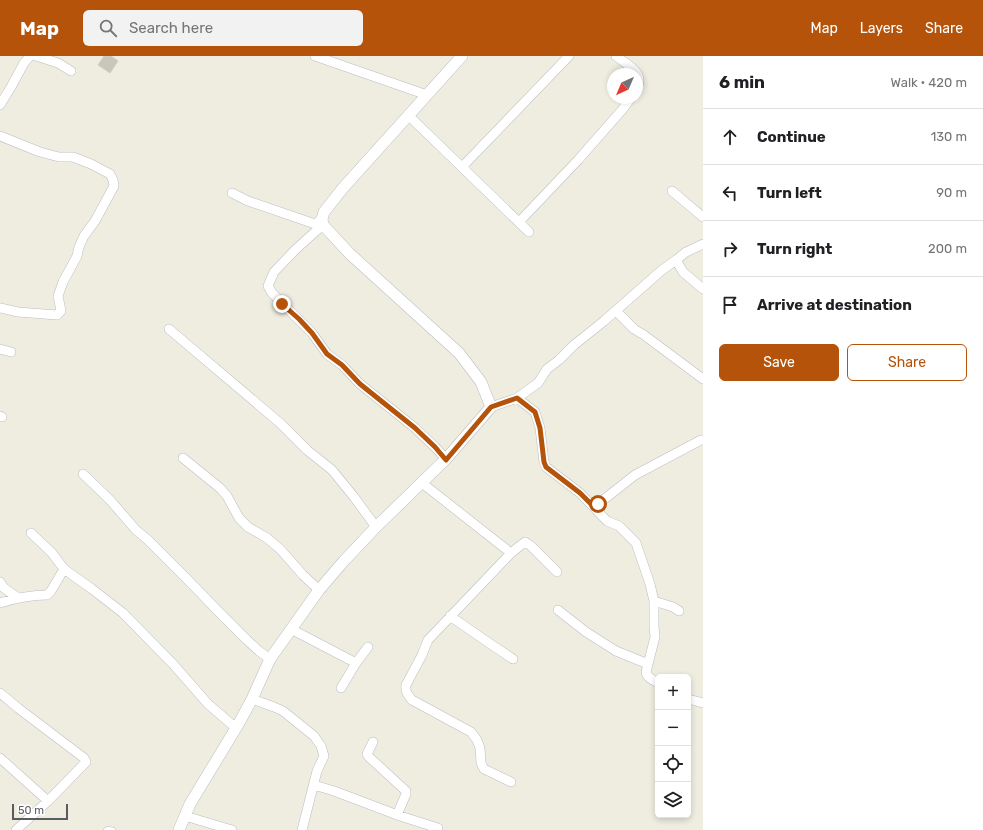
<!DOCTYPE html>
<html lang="en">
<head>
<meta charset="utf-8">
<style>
  body { margin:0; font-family:Rubik,sans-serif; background:#f2f2f2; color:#202124 }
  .controls { position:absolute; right:12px; bottom:12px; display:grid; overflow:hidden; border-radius:6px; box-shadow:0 2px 6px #0003 }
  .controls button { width:36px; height:36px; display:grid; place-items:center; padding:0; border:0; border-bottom:1px solid #e0e0e0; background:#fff; color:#202124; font:20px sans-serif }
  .compass { position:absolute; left:607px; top:12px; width:36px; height:36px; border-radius:50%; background:#fff; box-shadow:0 2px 6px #0003; rotate:224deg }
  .scale { position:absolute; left:12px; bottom:10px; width:56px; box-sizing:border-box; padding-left:4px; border:2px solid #595c63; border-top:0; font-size:11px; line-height:14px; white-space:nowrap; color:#595c63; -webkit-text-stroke:3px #fff; paint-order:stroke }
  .stop { position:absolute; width:12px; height:12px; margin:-9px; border:3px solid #b45309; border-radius:50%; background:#fff }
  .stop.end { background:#b45309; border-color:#fff; box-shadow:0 1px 4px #0008 }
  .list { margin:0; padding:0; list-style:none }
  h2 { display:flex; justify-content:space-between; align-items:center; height:52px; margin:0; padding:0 16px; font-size:17px }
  h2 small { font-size:13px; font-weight:400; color:#757577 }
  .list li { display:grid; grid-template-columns:26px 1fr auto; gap:12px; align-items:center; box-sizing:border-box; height:56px; padding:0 16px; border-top:1px solid #e0e0e0 }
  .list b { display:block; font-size:15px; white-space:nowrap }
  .list em { font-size:13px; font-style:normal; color:#757577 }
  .actions { display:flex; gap:8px; padding:12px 16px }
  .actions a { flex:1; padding:9px 0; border:1px solid #b45309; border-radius:6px; text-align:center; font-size:14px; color:#b45309 }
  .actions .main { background:#b45309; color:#fff }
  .icon { flex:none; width:22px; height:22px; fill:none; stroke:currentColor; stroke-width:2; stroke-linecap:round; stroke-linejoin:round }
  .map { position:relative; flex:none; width:703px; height:774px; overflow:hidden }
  header { display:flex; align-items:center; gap:24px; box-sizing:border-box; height:56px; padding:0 20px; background:#b45309; color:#fff }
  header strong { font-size:19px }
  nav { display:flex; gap:22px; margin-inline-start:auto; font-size:14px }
  .search { width:280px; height:36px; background:#f2f2f2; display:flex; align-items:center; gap:10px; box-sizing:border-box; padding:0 14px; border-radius:6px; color:#757577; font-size:15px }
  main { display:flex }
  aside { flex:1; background:#fff }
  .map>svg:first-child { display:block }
  .building { fill:#c9c6bd; stroke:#d3cfbe }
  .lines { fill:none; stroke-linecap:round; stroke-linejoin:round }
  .service-casing { stroke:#bbbdc3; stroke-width:5.5 }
  .minor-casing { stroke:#bbbdc3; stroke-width:10 }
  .tertiary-casing { stroke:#bbbdc3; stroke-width:12 }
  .service { stroke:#fff; stroke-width:4.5 }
  .minor { stroke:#fff; stroke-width:9 }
  .tertiary { stroke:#fff; stroke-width:11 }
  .route { stroke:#b45309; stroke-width:5 }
</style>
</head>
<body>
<header>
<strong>Map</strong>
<div class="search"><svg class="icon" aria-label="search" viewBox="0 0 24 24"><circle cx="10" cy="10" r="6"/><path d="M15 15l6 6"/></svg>Search here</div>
<nav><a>Map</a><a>Layers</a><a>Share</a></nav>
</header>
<main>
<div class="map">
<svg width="703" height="774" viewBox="0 0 703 774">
  <rect width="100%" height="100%" fill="#eeede0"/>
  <path class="building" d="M104 0H111L118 5 110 17 98 9Z"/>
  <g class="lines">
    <g class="service-casing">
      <path id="service" d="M106 774 108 773 113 774"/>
    </g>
    <g class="minor-casing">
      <path id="minor" d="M36 0 58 7 71 15
        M315 0 427 39
        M616 0C627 9 645 16 637 32
        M0 49 11 31 24 7 30 0
        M408 59 529 176
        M0 80 40 96 59 101H73L91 108 110 118 113 124 114 130 95 165 84 180 79 191 77 200 63 226 58 240 61 255 57 259 18 256 0 252
        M462 111 569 0
        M672 135 703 161
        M232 137 248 145 315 168 322 163
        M519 166 578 104 622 54 631 42
        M323 169 316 175 295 194 274 216 268 230 272 237 312 277 327 298 342 309 360 328 415 372 435 391 446 403
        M676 204 683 216 703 233
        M616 255 634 273 644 279 703 323
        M169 273 280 367 307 394 332 414 354 441 376 471
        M0 293 11 296
        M517 342 535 356 540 372 544 406 546 411 580 437 607 465 619 470 636 487 650 528 654 545V570L655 581 646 616C647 622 653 624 658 627
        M491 351 517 342 538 327 547 313 559 304 574 289 604 265 662 214 676 204 686 196 703 188
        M0 360 2 361
        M183 402 220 432 227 440 239 462 248 471 267 482 280 493 303 519 319 534
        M83 418 110 444 136 474 148 484 186 522 216 553 247 584 259 595 270 603
        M422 427 511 497
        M592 449 598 448 635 419 701 384H703
        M31 477 52 497 64 513 92 533 123 557 173 608 208 648 236 672
        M0 526 4 532 18 542
        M654 545 673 551 679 555
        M0 547C16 542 31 539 47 539L51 535 64 513
        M558 554 586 576 616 595 648 608
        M450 560 489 587 513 603
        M291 573 356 607
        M341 632 356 607 368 591
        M0 637 18 652 84 702 86 706 48 745 16 774
        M252 643 274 651 283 655 314 680 321 690 324 700 317 715 302 774
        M688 643 703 647
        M373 686 367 698 369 701 406 735V738L397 759
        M0 702 48 745
        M511 726 484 713 481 707 480 692 477 684 471 676 412 644C408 639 405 636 406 629L422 599 428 584 511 497 521 489 525 486 530 489 557 516
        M314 729 334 735 400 760 438 772
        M185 760 232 774"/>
    </g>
    <g class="tertiary-casing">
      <path id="tertiary" d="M179 774 190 748 239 667 252 643 270 603 319 534 343 506 376 471 446 403 491 351 481 326 459 297 350 198 323 169 322 163 324 156 343 132 462 0"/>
    </g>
    <use href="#service" class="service"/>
    <use href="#minor" class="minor"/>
    <use href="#tertiary" class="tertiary"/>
  </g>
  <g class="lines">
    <path class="route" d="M282 248 299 263 312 277 327 298 342 309 360 328 415 372 435 391 446 404 491 351 517 342 535 356 540 372 544 406 546 411 580 437 592 449 598 448"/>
  </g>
</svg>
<div class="controls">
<button>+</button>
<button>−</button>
<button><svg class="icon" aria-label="locate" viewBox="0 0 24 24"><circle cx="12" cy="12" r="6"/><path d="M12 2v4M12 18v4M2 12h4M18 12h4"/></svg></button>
<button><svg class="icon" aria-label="layers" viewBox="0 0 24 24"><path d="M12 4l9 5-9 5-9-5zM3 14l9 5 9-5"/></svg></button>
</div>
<svg class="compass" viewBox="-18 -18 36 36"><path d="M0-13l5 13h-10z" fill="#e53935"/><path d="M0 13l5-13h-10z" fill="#757577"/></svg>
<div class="scale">50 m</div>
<div class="stop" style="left:598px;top:448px"></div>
<div class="stop end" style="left:282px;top:248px"></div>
</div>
<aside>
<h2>6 min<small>Walk · 420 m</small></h2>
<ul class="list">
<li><svg class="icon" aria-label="ahead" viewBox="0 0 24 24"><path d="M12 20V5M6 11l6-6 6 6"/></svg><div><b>Continue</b></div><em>130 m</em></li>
<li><svg class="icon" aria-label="left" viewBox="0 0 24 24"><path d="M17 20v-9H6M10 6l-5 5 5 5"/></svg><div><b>Turn left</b></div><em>90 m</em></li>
<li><svg class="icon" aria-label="right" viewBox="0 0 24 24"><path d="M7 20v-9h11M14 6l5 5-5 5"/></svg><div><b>Turn right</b></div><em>200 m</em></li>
<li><svg class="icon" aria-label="arrive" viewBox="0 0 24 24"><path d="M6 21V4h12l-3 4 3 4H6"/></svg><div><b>Arrive at destination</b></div></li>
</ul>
<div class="actions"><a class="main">Save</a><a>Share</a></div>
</aside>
</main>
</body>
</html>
